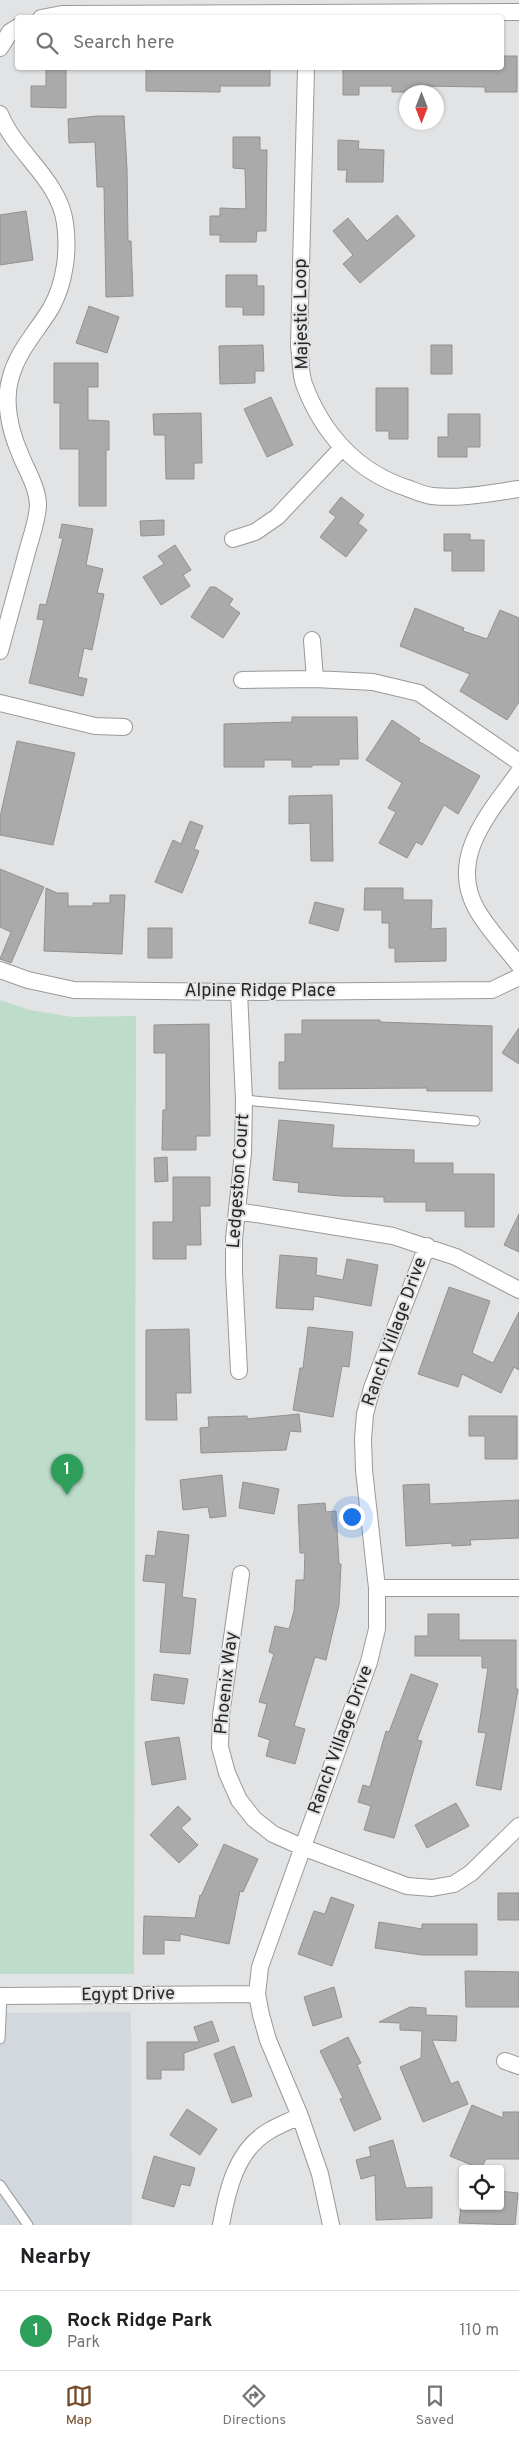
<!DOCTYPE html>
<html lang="en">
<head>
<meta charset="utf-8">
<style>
  body { margin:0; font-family:Overpass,sans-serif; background:#f6f6f6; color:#202124 }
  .controls { position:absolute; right:15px; bottom:15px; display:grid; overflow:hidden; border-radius:5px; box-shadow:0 1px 4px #0004 }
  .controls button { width:45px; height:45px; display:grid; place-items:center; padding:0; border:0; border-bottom:1px solid #e0e0e0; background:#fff; color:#202124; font:25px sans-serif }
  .compass { position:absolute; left:399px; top:85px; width:45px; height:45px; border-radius:50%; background:#fff; box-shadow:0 1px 4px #0004; rotate:180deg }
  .you { position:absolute; left:351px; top:1516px; width:18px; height:18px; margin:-12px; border:4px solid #fff; border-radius:50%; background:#1a73e8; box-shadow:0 0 0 8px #1a73e833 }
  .badge { display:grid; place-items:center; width:32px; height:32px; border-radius:50%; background:#734c2a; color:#fff; font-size:16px; font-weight:700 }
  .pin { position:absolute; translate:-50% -41px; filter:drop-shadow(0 1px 2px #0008) }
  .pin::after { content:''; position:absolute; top:26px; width:18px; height:15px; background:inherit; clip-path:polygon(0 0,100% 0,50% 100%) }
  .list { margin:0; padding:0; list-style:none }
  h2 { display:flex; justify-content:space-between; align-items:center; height:65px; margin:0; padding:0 20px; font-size:21px }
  h2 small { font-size:16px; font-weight:400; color:#757577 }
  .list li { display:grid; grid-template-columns:32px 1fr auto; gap:15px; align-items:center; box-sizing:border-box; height:80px; padding:0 20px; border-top:1px solid #e0e0e0 }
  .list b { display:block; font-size:19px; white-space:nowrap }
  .list p { margin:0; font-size:16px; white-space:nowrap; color:#757577 }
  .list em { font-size:16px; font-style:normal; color:#757577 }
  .icon { flex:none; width:28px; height:28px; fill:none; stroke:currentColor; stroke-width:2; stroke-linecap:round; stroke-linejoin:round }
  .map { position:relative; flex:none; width:519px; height:2225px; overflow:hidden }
  .search { position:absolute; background:#fff; box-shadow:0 1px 4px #0004; left:15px; right:15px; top:15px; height:55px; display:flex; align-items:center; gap:12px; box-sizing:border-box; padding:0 18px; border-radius:5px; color:#757577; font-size:19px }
  .sheet { height:145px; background:#fff }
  nav { display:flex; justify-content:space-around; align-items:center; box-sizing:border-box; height:70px; border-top:1px solid #e0e0e0; background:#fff; font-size:14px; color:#757577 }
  nav a { display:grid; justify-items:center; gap:2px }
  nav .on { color:#734c2a }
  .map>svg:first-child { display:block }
  .built { fill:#d2d8de }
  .green { fill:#bdddca }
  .building { fill:#abaaab; stroke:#929192 }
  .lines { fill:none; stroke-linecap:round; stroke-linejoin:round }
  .service-casing { stroke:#98999a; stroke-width:11 }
  .minor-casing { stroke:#98999a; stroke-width:18 }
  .service { stroke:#fff; stroke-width:9 }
  .minor { stroke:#fff; stroke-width:16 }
  .labels { text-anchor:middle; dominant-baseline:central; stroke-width:4; stroke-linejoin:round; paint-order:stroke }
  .street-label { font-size:18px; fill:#262627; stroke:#e2e3e4 }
</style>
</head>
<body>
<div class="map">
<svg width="519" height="2225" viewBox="0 0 519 2225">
  <rect width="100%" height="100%" fill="#e2e3e4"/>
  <path class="built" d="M131 2012 132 2225H0V2013Z"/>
  <path class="green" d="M0 1000 30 1010 73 1017 136 1016 134 1974H0Z"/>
  <path class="building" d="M502 56H517V92H485V87L424 86V92H392V86H359V95H343V68H502Z
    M46 68H66V108L31 107V86H46Z
    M146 68H270V86H220V92L146 91Z
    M97 116H124L127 169 128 241H131L133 296 106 297 104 187H97L95 142 69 143 68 119Z
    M233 137H260V150H267L266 231H257L256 242H220V235H210V216H220V208L246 209 245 169 233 168Z
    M338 140 359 141 358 149 384 150 383 182H346L347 170H338Z
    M26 211 33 260 0 265V215Z
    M397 215 415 236 360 283 343 264 353 255 333 231 348 218 367 241Z
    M226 275H257V286H264V315H243V307H226Z
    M89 306 119 317 107 353 76 343Z
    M263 345 264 371H255V383L220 384 219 346Z
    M431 345H452V374H431Z
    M54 363H98V387H88V420L109 421V450H106V506H79V449H60V403H54Z
    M376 388H408V439H389V431H376Z
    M271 397 293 445 267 457 244 409Z
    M201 413 202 463H194V479H166L165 435H154L153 414Z
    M448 414H480V447H467V457H438V437H448Z
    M341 497 364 515 358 523 367 530 346 557 320 537 336 517 329 512Z
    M164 520V535L141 536 140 521Z
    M62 524 93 529 86 565 103 569 97 593 104 594 92 650 84 648 78 677 87 679 83 696 29 683 44 620 37 619 40 604 46 605 63 538H59Z
    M444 534H470V540H484V571H452V551H444Z
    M175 545 191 570 183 575 190 586 161 605 143 577 164 564 158 556Z
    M210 587H215L233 599 229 605 240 613 223 638 191 617Z
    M415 608 464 628 463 631 487 639 500 610 519 618V702L507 720 460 691 470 674 400 646Z
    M292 717H357L358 759H339V765H312V767H292V760H264V767H224V724L292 722Z
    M392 720 420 739 418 741 480 776 458 814 444 805 422 845 416 842 407 858 379 843 396 812 388 808 402 783 366 760Z
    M17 741 75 753 53 845 0 835V817Z
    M332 795 333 861H311L310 823 289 824V796Z
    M190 821 203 826 194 849 199 851 182 893 155 882 173 840 181 844Z
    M0 869 44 887 11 963 0 959 11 932 0 927Z
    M46 888 57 893H68V906H93V903H110V895H125L122 954 44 951Z
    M365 888H403V900H432L431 929 446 928V961L395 962V948H389V923H382V910H364Z
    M315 902 344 909 338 931 309 923Z
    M148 928H172V958H148Z
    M302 1020H380V1022L492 1026V1091H427V1088L279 1089V1062H285V1034H302Z
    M209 1024 210 1136H196V1150H162L163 1110H166V1053H154V1025Z
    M519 1028V1064L502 1053Z
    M279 1120 334 1125 332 1148 414 1150V1163H453V1174H494V1227H465V1211H426V1202H384V1197L340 1196 298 1192 299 1183 273 1180Z
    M167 1157 168 1181 155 1182 154 1158Z
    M173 1177H210V1206H200L201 1245H186V1259H153V1222H173Z
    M519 1214V1252L504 1245Z
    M280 1255 317 1258 316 1275 343 1280 347 1259 378 1265 371 1306 314 1296 313 1310 276 1308Z
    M449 1287 490 1301 472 1353 493 1363 519 1312V1370L514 1367 501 1393 462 1374 458 1387 418 1374Z
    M308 1327 353 1332 349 1367 342 1366 333 1417 293 1410 300 1368H303Z
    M189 1329 191 1393H176L177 1420H146V1330Z
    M299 1414 301 1432 290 1431 286 1450 201 1453 200 1428 209 1427 208 1417 247 1416V1419Z
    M469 1416H517V1459H485V1436H469Z
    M222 1475 226 1516 210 1518 208 1507 183 1510 180 1480Z
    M243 1482 279 1489 274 1514 239 1508Z
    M429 1484 430 1504 519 1500V1538L470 1540 471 1545 452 1546V1543L406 1546 403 1485Z
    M325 1503 326 1512 336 1511 339 1564H341L339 1605 326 1660 315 1657 294 1726 305 1729 295 1764 266 1756 270 1740 258 1736 267 1704 259 1702 274 1654 269 1652 275 1626 289 1629 294 1611 296 1580H304L305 1553H300L298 1505Z
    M158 1531 189 1535 182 1597 196 1599 190 1654 160 1652 166 1583 143 1581 146 1555 155 1556Z
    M428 1614H459V1640H516V1689H518L501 1790 476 1785 486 1733 478 1732 488 1668H482V1656H415V1636H428Z
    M154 1674 188 1679 184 1704 151 1700Z
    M411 1674 438 1684 417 1740 422 1741 394 1838 364 1830 371 1806 358 1802 363 1785 370 1787 386 1731 389 1732Z
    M179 1737 186 1779 152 1785 145 1742Z
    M456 1803 469 1826 427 1848 415 1825Z
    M178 1806 191 1819 181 1828 198 1845 179 1863 150 1835Z
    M224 1844 258 1859 243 1892 240 1891 229 1944 180 1934V1941L164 1940V1954H143L144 1916 195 1918 200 1895 201 1896Z
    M498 1893H519V1920H498Z
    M331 1897 354 1905 332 1966 298 1954 314 1911 325 1914Z
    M379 1922 422 1929V1924H477V1955H422L375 1948Z
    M465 1971 519 1972V2007H466Z
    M334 1987 342 2017 313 2026 304 1997Z
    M410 2007 426 2008V2015L457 2016 456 2041 432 2040 451 2084 458 2081 468 2104 423 2122 400 2067 421 2058 422 2031 400 2030V2023L379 2022Z
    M212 2021 219 2041 184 2053V2070H161V2079H147V2042H199L194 2027Z
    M348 2037 361 2063 357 2065 381 2119 354 2131 340 2099 343 2098 320 2051Z
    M234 2046 252 2096 232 2103 214 2054Z
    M472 2105 503 2118V2112H519V2159H486L481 2169 450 2156Z
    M187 2109 217 2129 200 2155 170 2135Z
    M393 2140 406 2188 432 2187V2218L376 2220 375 2175 361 2179 356 2160 371 2156 369 2147Z
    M154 2156 195 2168 190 2186 181 2184 174 2207 142 2198Z
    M500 2191 518 2193 515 2225 459 2223 461 2206H500Z"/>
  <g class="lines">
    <g class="service-casing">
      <path id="service" d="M244 1100 475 1121
        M0 2039 2 1996
        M0 2185 28 2225"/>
    </g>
    <g class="minor-casing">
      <path id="minor" d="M41 18 62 14 519 12
        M0 48 10 32 18 27
        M306 68 299 346C301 358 300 373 304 384 322 433 357 472 407 488 415 491 424 495 432 496 461 499 490 493 519 489
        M0 114C16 154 59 179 65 223 69 251 65 283 51 308 36 333 17 351 10 380 4 402 10 430 19 451 25 468 37 485 38 504 38 519 31 537 27 552 18 585 9 618 0 651
        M233 539 255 532 277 517 342 448
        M312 640 315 679
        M242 680 315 679 373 682 419 693 519 762
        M0 703 95 726 124 727
        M519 772C490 812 447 858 477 910 488 929 505 947 519 965
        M0 970 28 980 74 990 239 992 492 990 519 977
        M239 992 244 1100 243 1153 234 1239V1273L239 1371
        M237 1211 393 1236 456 1257 519 1290
        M241 1574 221 1715 220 1747 227 1773 239 1800 254 1819 273 1834 302 1847 407 1886 432 1888 454 1884 471 1873 519 1826
        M377 1588H519
        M0 1996 257 1994
        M505 2061 519 2066
        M221 2225C227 2191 236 2150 269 2131 279 2125 290 2121 300 2116
        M331 2225 320 2174 300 2116 268 2040 261 2015 257 1994 260 1967 369 1662 377 1629V1588L364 1470 363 1439 365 1414 372 1388 427 1246"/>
    </g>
    <use href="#service" class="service"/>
    <use href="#minor" class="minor"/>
  </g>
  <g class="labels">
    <g class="street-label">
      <text transform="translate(302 314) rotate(-91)">Majestic Loop</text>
      <text x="260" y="991">Alpine Ridge Place</text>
      <text transform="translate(239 1181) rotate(-86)">Ledgeston Court</text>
      <text transform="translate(395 1332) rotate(-70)">Ranch Village Drive</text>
      <text transform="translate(227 1683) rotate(-84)">Phoenix Way</text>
      <text transform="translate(341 1740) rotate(-70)">Ranch Village Drive</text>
      <text transform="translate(128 1995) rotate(-1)">Egypt Drive</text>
    </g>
  </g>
</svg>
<div class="controls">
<button><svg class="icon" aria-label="locate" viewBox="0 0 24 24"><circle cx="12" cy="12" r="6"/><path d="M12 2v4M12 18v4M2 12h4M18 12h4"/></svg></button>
</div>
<svg class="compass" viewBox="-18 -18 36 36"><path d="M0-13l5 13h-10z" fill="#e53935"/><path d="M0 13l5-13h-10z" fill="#757577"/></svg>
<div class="you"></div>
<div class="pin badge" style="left:67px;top:1495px;background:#2e9e5b">1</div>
<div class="search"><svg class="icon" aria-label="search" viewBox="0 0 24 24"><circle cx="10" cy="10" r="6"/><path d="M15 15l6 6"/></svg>Search here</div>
</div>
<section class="sheet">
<h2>Nearby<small></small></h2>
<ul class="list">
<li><span class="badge" style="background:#2e9e5b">1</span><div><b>Rock Ridge Park</b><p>Park</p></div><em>110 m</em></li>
</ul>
</section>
<nav>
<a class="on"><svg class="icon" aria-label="map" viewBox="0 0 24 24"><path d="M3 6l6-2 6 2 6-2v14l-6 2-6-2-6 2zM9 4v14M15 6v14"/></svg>Map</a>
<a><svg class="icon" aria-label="directions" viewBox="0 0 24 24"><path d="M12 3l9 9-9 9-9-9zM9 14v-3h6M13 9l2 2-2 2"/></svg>Directions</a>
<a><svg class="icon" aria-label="saved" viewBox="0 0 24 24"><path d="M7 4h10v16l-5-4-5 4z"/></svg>Saved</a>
</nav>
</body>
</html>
